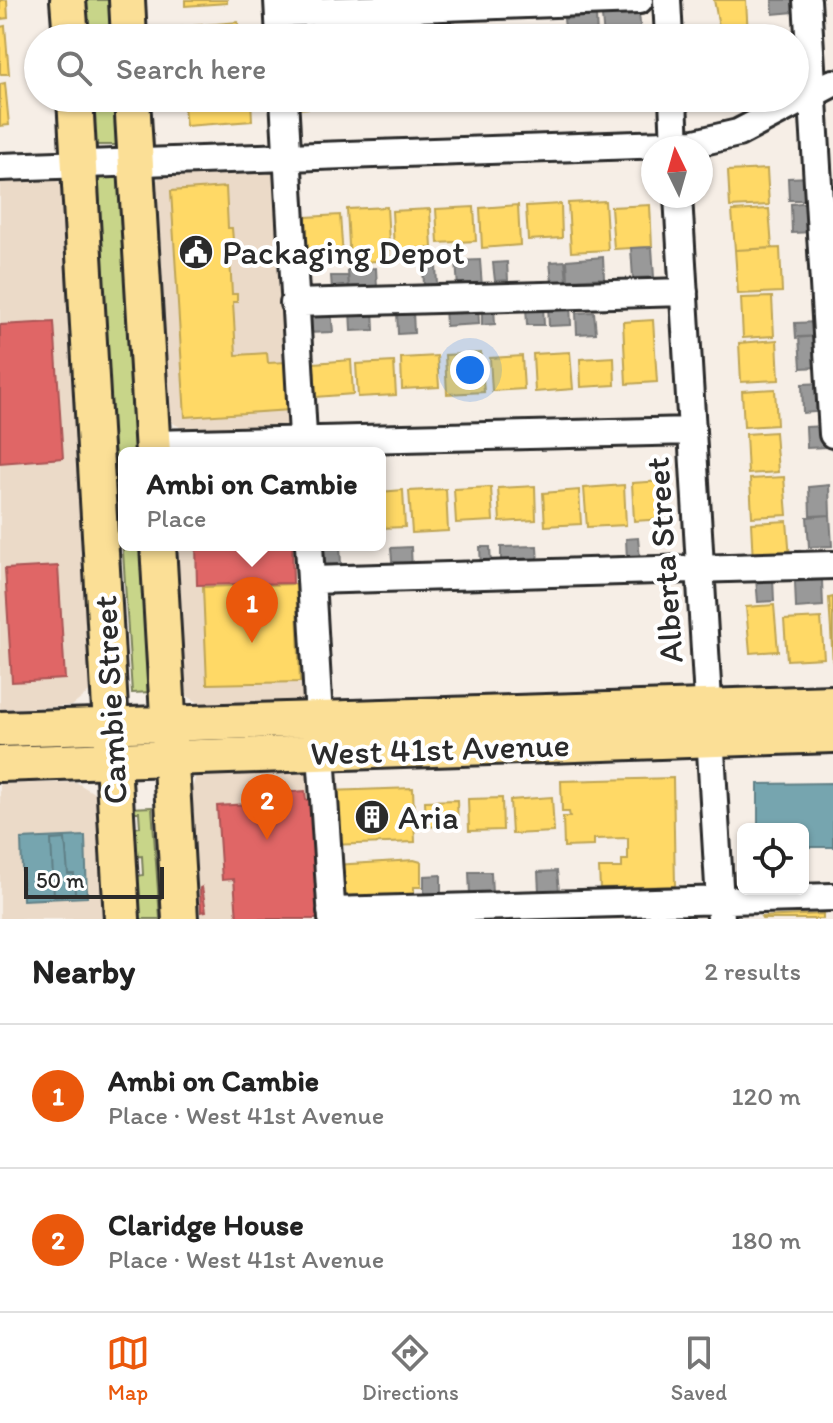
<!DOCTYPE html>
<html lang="en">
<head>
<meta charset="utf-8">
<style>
  body { margin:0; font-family:Itim,sans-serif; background:#f2f2f2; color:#222 }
  .controls { position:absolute; right:24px; bottom:24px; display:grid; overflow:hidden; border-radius:12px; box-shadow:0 2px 6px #0004 }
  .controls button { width:72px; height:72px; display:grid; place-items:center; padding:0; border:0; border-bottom:2px solid #e0e0e0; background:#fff; color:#222; font:40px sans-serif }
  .compass { position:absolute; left:641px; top:136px; width:72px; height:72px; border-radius:50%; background:#fff; box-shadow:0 2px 6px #0004; rotate:355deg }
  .scale { position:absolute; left:24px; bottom:20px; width:140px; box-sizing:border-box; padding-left:8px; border:4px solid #2b2b2b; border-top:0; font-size:22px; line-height:28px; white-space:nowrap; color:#2b2b2b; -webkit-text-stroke:6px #fff; paint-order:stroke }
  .you { position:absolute; left:470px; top:370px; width:28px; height:28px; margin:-20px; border:6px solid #fff; border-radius:50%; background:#1a73e8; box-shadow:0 0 0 12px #1a73e833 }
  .badge { display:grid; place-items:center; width:52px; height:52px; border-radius:50%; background:#ea580c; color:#fff; font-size:26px; font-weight:700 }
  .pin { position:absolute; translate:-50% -66px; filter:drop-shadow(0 2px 4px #0008) }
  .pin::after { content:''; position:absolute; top:42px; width:28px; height:24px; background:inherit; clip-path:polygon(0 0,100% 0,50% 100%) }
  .popup { position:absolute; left:118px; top:447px; width:268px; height:104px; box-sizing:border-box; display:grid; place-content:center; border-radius:12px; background:#fff; filter:drop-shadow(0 2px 6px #0005); font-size:26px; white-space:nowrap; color:#767676 }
  .popup b { font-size:30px; color:#222 }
  .popup::after { content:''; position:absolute; left:50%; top:100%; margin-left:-16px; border:16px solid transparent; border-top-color:#fff }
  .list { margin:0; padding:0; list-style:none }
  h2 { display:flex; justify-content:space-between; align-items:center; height:104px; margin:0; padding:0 32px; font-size:34px }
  h2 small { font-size:26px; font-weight:400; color:#767676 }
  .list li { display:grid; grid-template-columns:52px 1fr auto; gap:24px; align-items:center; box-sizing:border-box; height:144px; padding:0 32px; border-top:2px solid #e0e0e0 }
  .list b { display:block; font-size:30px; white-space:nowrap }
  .list p { margin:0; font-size:26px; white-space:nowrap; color:#767676 }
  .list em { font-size:26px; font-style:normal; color:#767676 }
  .icon { flex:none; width:44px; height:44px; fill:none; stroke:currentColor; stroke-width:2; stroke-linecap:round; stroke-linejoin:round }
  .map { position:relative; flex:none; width:833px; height:919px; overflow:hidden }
  .search { position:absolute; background:#fff; box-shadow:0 2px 6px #0004; left:24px; right:24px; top:24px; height:88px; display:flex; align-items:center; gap:20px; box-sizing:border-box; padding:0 28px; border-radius:44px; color:#767676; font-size:30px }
  .sheet { height:392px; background:#fff }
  nav { display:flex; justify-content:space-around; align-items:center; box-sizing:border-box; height:112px; border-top:2px solid #e0e0e0; background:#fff; font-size:22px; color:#767676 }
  nav a { display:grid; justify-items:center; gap:4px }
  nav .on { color:#ea580c }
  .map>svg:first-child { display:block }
  .built { fill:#ebdac8 }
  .green { fill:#c8d589; stroke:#7a805a; stroke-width:2 }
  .homes { fill:#ffd966; stroke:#bfa554; stroke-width:2 }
  .shops { fill:#e06666; stroke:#aa5454; stroke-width:2 }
  .public { fill:#76a5af; stroke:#608087; stroke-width:2 }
  .industry { fill:#999; stroke:#787878; stroke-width:2 }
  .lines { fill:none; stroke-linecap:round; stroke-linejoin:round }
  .minor-casing { stroke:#2b2b2b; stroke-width:32 }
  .major-casing { stroke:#2b2b2b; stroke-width:40 }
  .minor { stroke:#fff; stroke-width:26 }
  .major { stroke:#fbdf96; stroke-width:34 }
  .labels { text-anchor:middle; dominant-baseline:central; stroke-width:8; stroke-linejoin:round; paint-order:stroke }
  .poi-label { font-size:34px; fill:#2b2b2b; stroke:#fff; text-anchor:start }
  .street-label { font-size:34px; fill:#2b2b2b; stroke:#fff }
</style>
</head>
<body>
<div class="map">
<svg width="833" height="919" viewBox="0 0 833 919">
  <rect width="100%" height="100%" fill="#f6eee6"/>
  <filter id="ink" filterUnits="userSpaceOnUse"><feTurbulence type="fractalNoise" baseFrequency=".0125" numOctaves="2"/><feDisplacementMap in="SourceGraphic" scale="16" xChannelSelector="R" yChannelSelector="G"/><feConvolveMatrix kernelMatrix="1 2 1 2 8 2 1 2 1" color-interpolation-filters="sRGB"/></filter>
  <g filter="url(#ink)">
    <path class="built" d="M276 170 295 419 289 428 187 431 168 420 154 184 162 174Z
      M54 177 63 187 92 690 72 706 0 709V178Z
      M176 545H303L308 702 203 705 187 696Z
      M311 769 322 919H200L192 789 196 776Z
      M76 782 97 795 103 919H0V784Z"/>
    <path class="green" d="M79 0H113L115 38H81Z
      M85 98H118L120 140 115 145H91Z
      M115 175 120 178 140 453H124V545H145L151 692 132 693 118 473 104 383 96 176Z
      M152 807 160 919H135L133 877 143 875 142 856 131 857 129 828 140 827 139 812H128L129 808Z"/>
    <path class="homes" d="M0 0H7L8 18 0 19Z
      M185 0H227V3L185 6Z
      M714 0H746L748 35 721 37Z
      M238 22 240 38H183L182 27Z
      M5 26 9 74H0V27Z
      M535 33V38H453V36Z
      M5 83 9 125 0 126V84Z
      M183 98H251L252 121 186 126Z
      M295 98H334V106L296 109Z
      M341 98H378L379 104 342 107Z
      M382 98H419V103L382 105Z
      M455 98H538V104L456 108Z
      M566 98H598L599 102 566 104Z
      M767 169 769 205 730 207 728 171Z
      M226 187 228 228H232L233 240H229L232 294H237V302H233L236 355 267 353 268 363 287 362 290 410 185 417 171 191Z
      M605 201 608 250 571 252 568 203Z
      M561 204 562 238 528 240 526 206Z
      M518 205 520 245 482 248 480 208Z
      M650 205 652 247 614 249 611 207Z
      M387 207 390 260 350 263 347 209Z
      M474 207 476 241 438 243 436 209Z
      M430 209 432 248 394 250 392 211Z
      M769 209 772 248 735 250 732 211Z
      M340 215 343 257 308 259 306 217Z
      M780 248 782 292 738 294 735 250Z
      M772 297 774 336 743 338 741 298Z
      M653 320 657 382 626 384 623 322Z
      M777 340 779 380 741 382 739 343Z
      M570 352 573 389 535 392 533 354Z
      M481 353 484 392 447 394 445 355Z
      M437 356 439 387 402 389 401 358Z
      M522 356 524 389 492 391 490 358Z
      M614 357 615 385 581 387 580 359Z
      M351 360 353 394 316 397 314 363Z
      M394 362 396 395 358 397 356 364Z
      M775 389 777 425 744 427 742 391Z
      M775 432 778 472 748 474 746 434Z
      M784 477 787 515 752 517 750 479Z
      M663 481 665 519 634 521 632 483Z
      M624 485 626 525 587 527 584 488Z
      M535 486 536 520 500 522 498 488Z
      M491 487 493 521 456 523 454 489Z
      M446 489 448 531 412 533 409 491Z
      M403 490 405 527 380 528V492Z
      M579 490 581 524 545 526 543 493Z
      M787 521 790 559 753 562 751 523Z
      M296 584 300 682 207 684 203 587Z
      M833 597V664L829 598Z
      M774 605 778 651 750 653 746 607Z
      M821 618 824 658 787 660 784 620Z
      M673 778 675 886 600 888 599 868H622V860H628V838L594 839V846L564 847 563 817H570L569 812H562L561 781Z
      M413 788 415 842 330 845 329 791Z
      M552 797 554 832 512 834 510 800Z
      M502 798 503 830 469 831 468 799Z
      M457 800 458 825 426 827 425 801Z
      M414 860 421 862V887H414V896L344 898V894H339L335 865Z
      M823 914V919H762L761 917Z"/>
    <path class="shops" d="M54 322 63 458 0 463V325Z
      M196 545H292L293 583 197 585Z
      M58 566 65 679 12 682 5 569Z
      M305 791 306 800 312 799 319 919H232H237L234 879 222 880 217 806 264 803V794Z
      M202 887 206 911 201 912 200 888Z"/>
    <path class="public" d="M833 783V847H803V829H758V784Z
      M85 836 87 897 23 900 21 839Z
      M65 839 68 874H74L75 894 54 896 51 840Z"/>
    <path class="industry" d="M772 0H793L794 12 773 14Z
      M639 13 641 35 604 38 602 16Z
      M596 16 597 37 566 38 564 19Z
      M377 18 379 38H359L357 20Z
      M409 19 410 38H380L378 22Z
      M331 23 332 38H314L313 25Z
      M271 30V38H247L246 31Z
      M811 177 813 200H789L788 178Z
      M812 202 814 232 792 233 791 204Z
      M652 247 654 277 633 278 631 248Z
      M603 257 604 278 568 280 567 260Z
      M480 260 482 287 458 288 456 261Z
      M565 261 567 281 552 282 550 262Z
      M507 262 508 280 495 281 493 263Z
      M423 265H436L437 285 424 286Z
      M376 268 377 287 349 289 348 270Z
      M331 276H348L349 289 332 290Z
      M570 303 571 325 549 326 548 305Z
      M478 304 479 324 446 326 445 305Z
      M543 306 544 325H527L526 307Z
      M373 307 374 330 351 331 350 309Z
      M482 307H494L495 324 482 325Z
      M331 309 333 332 306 333 305 311Z
      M413 311 414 333 398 334 397 312Z
      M594 312 596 333 577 334 576 313Z
      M817 322 818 336 796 338 795 323Z
      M818 336 820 367 801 368 799 337Z
      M825 383 826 411 803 413 802 384Z
      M825 426 826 447 807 448 806 427Z
      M829 485 830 515 810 516 809 487Z
      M830 515 832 546 809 547 807 517Z
      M638 538 640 559 627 560 626 539Z
      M340 545 341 565 323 566 321 546Z
      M537 546 538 566 501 567V547Z
      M411 547 412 570 393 572 391 548Z
      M480 547H490L491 566 481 567Z
      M773 578 774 601 758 602 756 579Z
      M822 580 823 606 796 608 795 582Z
      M557 871 559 891 539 892 538 872Z
      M469 872H491L492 894 470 895Z
      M441 875V894H424V876Z"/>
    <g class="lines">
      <g class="minor-casing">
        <path id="minor" d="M278 0 280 38
          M667 0 669 38
          M807 0 833 434
          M279 13 639 0
          M284 98 304 453
          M673 98 675 148
          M0 167 695 143 738 133 833 83
          M678 196 721 919
          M294 303 684 292
          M153 444 692 431
          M309 545 319 718
          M311 580 833 565
          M321 753 332 919
          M331 911 833 897"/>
      </g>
      <g class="major-casing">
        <path id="major" d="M68 0 71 38
          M127 0 129 38
          M75 98 122 919
          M132 98 153 453
          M158 545 180 919
          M0 729 833 703
          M0 764 833 735"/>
      </g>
      <use href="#minor" class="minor"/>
      <use href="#major" class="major"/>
    </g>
  </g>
  <defs>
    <g id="civic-disc" transform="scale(1.8)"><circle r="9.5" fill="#2b2b2b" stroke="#fff"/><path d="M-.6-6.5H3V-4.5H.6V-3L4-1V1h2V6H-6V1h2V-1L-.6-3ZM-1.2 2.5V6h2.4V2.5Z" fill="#fff"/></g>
    <g id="building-disc" transform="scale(1.8)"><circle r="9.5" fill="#2b2b2b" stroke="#fff"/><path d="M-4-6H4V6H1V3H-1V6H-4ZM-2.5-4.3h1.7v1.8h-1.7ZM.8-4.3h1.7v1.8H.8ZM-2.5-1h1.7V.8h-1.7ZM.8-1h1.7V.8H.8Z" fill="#fff"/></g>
  </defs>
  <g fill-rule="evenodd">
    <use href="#civic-disc" x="196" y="252"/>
    <use href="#building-disc" x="372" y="817"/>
  </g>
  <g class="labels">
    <g class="poi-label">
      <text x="222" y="252">Packaging Depot</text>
      <text x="398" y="817">Aria</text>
    </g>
    <g class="street-label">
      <text transform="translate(664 560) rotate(-94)">Alberta Street</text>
      <text transform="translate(110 700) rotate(-93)">Cambie Street</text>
      <text transform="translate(440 749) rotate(-2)">West 41st Avenue</text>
    </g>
  </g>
</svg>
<div class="controls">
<button><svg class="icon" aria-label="locate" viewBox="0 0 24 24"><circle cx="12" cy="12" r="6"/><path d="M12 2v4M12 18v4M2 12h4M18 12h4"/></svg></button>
</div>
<svg class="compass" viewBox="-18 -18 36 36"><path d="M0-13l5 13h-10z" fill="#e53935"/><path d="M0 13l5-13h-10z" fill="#767676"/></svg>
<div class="scale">50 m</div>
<div class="you"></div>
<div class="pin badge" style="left:252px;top:643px">1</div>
<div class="popup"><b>Ambi on Cambie</b>Place</div>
<div class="pin badge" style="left:267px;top:840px">2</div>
<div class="search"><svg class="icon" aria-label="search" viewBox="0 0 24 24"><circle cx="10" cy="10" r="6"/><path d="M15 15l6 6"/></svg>Search here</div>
</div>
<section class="sheet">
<h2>Nearby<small>2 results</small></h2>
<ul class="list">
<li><span class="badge">1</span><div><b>Ambi on Cambie</b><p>Place · West 41st Avenue</p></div><em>120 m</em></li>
<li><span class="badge">2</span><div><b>Claridge House</b><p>Place · West 41st Avenue</p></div><em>180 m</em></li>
</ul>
</section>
<nav>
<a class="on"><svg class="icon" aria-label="map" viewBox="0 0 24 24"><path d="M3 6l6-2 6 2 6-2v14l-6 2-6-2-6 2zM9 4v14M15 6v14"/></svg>Map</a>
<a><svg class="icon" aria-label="directions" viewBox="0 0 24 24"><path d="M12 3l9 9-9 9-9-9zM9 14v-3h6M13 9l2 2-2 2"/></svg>Directions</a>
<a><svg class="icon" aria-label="saved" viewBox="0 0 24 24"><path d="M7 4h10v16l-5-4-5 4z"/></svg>Saved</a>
</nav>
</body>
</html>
